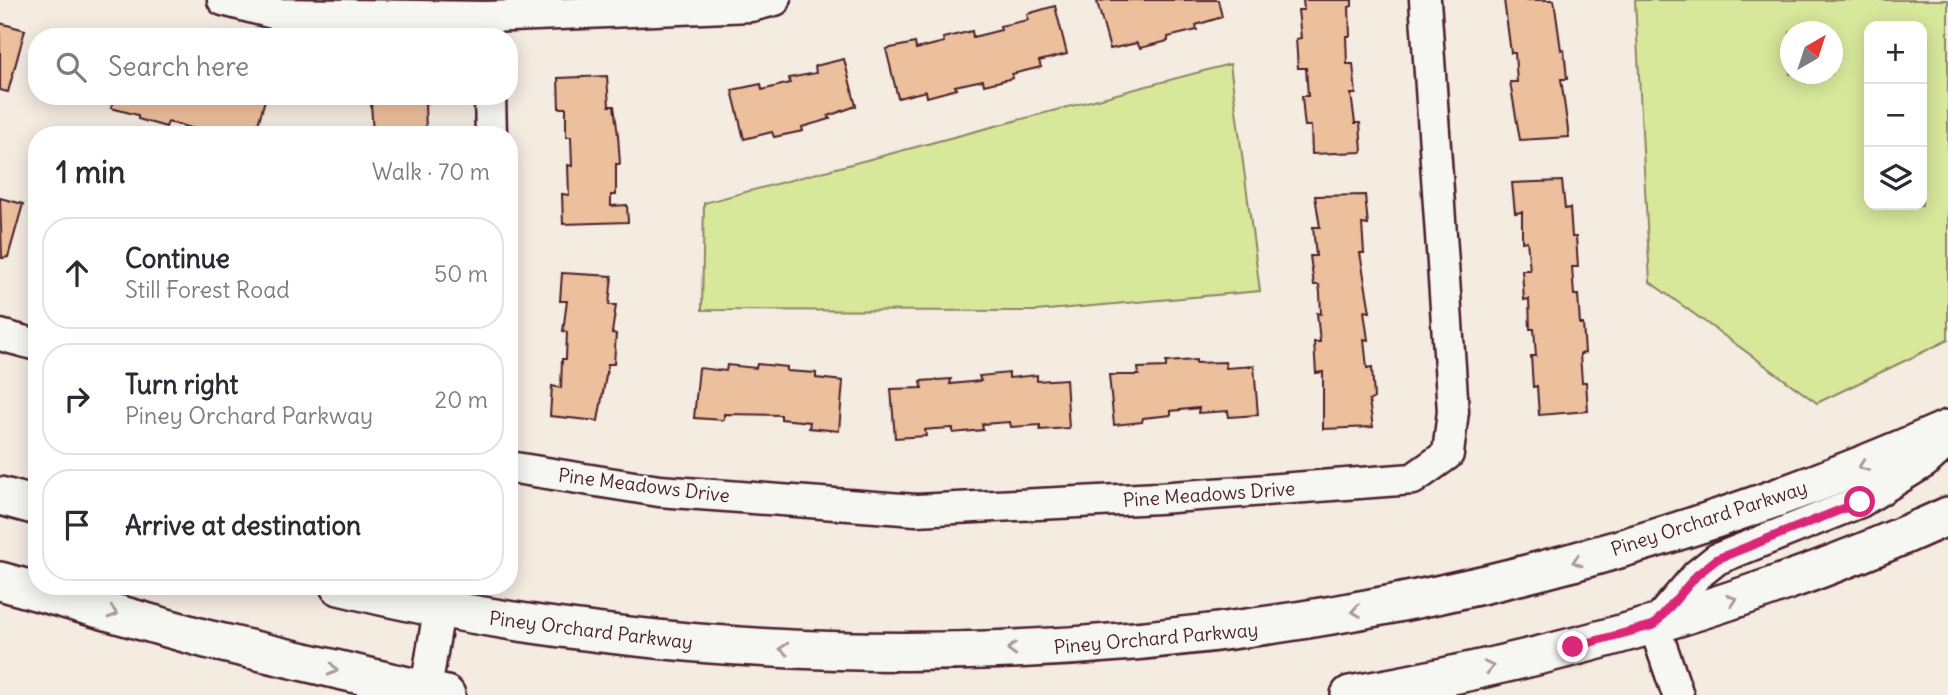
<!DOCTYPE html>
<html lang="en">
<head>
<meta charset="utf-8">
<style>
  body { margin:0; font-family:Delius,sans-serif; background:#f2f2f3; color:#2b2b33 }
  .controls { position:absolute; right:21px; top:21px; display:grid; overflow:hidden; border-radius:14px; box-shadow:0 4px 18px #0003 }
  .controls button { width:63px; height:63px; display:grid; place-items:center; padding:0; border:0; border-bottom:2px solid #e1e1e2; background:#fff; color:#2b2b33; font:35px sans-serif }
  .compass { position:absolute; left:1780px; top:21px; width:63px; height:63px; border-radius:50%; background:#fff; box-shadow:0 4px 18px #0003; rotate:39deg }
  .stop { position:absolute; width:21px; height:21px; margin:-16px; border:5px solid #db2777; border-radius:50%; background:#fff }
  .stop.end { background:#db2777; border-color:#fff; box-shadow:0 2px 7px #0008 }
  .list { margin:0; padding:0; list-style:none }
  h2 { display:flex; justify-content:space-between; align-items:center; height:91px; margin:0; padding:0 28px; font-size:30px }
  h2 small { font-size:23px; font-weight:400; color:#7c7c81 }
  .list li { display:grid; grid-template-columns:46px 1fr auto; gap:21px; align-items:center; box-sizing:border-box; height:112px; margin:0 14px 14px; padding:0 14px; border:2px solid #e1e1e2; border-radius:28px }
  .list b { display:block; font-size:26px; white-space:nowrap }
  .list p { margin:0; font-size:23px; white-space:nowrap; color:#7c7c81 }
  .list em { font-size:23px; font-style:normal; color:#7c7c81 }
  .icon { flex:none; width:38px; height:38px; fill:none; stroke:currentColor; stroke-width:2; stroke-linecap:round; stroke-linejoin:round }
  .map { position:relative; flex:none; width:1948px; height:695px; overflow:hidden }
  .search { position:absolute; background:#fff; box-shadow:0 4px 18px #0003; left:28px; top:28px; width:490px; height:77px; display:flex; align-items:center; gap:18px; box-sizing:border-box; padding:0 24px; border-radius:28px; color:#7c7c81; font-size:26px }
  .panel { position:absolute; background:#fff; box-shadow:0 4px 18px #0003; left:28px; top:126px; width:490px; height:469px; border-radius:28px }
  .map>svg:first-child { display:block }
  .green { fill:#d7e89b; stroke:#908463; stroke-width:2; fill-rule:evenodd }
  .building { fill:#ecc09c; stroke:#4a1f2b; stroke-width:2 }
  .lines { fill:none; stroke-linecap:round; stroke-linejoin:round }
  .minor-casing { stroke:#4a1f2b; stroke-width:35 }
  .tertiary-casing { stroke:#4a1f2b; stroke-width:42 }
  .minor { stroke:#f6f6f2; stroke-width:30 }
  .tertiary { stroke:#f6f6f2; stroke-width:37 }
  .oneway { stroke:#a99598 }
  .route { stroke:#db2777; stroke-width:9 }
  .labels { text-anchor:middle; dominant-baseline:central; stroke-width:5; stroke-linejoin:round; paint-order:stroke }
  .street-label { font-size:19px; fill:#4a1f2b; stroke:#f6f6f2 }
</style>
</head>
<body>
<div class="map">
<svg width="1948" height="695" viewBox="0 0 1948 695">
  <rect width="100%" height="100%" fill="#f4ebe1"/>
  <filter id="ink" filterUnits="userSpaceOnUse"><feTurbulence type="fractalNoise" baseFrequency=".0143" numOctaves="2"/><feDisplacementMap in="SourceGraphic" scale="14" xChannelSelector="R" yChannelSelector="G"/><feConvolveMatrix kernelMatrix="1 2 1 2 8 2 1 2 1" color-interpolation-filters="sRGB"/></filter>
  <g filter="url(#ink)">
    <path class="green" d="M1635 0H1948V340L1817 403 1650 282ZM1869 26H1922V205H1869ZM1790 32H1832V74H1790Z
      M1230 64 1260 291 1036 311 702 310 704 203Z"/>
    <path class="building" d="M1105 0H1218L1222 17 1196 25 1197 30 1168 37V41L1140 48 1137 43 1110 49 1097 2Z
      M1303 0H1352V6L1349 7 1350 36H1346L1347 64H1353L1356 94H1351L1355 123H1360L1362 152 1312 154 1311 126H1305L1304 119 1302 96H1308L1306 68H1298L1296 39 1301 38 1298 10H1304Z
      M1504 0H1554L1561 50 1564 49 1567 79H1561L1569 137 1520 140 1510 82H1517L1515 53H1511Z
      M1055 6 1067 54 1039 61 1041 67 1012 74 1013 78 984 85 983 80 955 86 957 89 927 97 926 91 898 98 886 49 915 43 916 49 944 42 943 38 972 31 973 37 1001 30 1000 26 1028 20 1027 14Z
      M0 23 25 30 8 92 0 90Z
      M844 59 856 106 828 116 830 119 802 127 803 131 774 137 772 132 744 139 732 90 761 84 762 90 790 83 789 78 816 73 815 66Z
      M607 76 609 106H614L618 135 620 164H616V195H611V206L627 205 628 222 563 224 562 194 569 195 568 165 572 166 571 137H566V108H559L558 78Z
      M88 96H266L255 135H203L194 133 195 129 168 122 166 127 138 119V115L111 108 113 103Z
      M379 96H433L434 100 425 104 426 131 431 130V135L373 134 371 103H379Z
      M1562 181 1565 209 1570 208 1572 237H1576L1578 267H1572L1574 295H1578L1580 324H1583L1585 353 1580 354 1582 382H1586L1588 411 1539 415 1537 386 1533 387 1531 356H1536L1534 329H1530L1529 299 1524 300 1522 270H1530L1527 241 1522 242V212L1515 213 1512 183Z
      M1365 195 1368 225 1362 224 1364 253H1360L1370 312 1364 311 1368 340 1364 339 1367 368 1372 367 1374 398 1369 401 1373 427 1323 429V372L1316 373 1314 342H1320L1317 313 1321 314 1320 293 1319 285H1314L1310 256H1316L1313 227H1320L1315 196Z
      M0 198 23 204 8 257 2 258Z
      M562 273 612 276 609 305H616L612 333 616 334 614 364H608L598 421 550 416 552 386 561 388 562 359H566L567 332 563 331 567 301H560Z
      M1196 360V363L1225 362 1226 368 1254 366 1258 415 1229 417 1228 411 1198 413 1199 408 1171 411V415L1143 418 1142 422 1114 425 1109 375H1139L1138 368 1166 367V362Z
      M757 364 787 367V371L816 373V378L843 381 839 431 809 428 810 422 781 419V415L724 414V420L694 418 699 368 726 371 727 365 756 368Z
      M1009 373V378L1037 375V381L1066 379 1069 428 1040 430V425L1011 427 1010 422 982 424 983 430 953 433V428L934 429 925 430 926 436 895 438 891 389 922 388 921 381 951 379 950 384 981 381 979 376Z"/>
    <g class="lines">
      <g class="minor-casing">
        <path id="minor" d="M223 0 277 14 487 17 751 6 775 0
          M490 96 491 135
          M0 335 37 345
          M509 467 659 491 916 510 1159 498 1413 479 1448 454 1453 411 1425 0
          M425 695 443 586
          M1678 695 1654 625 1697 575 1717 559 1860 502 1925 462 1948 441"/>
      </g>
      <g class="tertiary-casing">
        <path id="tertiary" d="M0 496 37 506
          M0 581 206 639 446 695
          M339 586C458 616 576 632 698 643 1127 678 1554 603 1948 429
          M1350 695C1555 659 1758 602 1948 516"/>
      </g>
      <use href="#minor" class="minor"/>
      <use href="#tertiary" class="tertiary"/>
    </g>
    <defs><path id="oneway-chevron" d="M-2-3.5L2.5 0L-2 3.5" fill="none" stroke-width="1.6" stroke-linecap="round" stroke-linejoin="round" transform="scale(1.75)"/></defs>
    <g class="oneway">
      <use href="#oneway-chevron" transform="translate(1863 466) rotate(159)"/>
      <use href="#oneway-chevron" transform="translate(1577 561) rotate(163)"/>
      <use href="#oneway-chevron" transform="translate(1732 600) rotate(-18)"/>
      <use href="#oneway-chevron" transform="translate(1356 611) rotate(170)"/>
      <use href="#oneway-chevron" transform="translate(113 613) rotate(16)"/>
      <use href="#oneway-chevron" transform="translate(784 649) rotate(-177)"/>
      <use href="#oneway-chevron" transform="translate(1012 649) rotate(178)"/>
      <use href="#oneway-chevron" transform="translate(1489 667) rotate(-13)"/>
      <use href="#oneway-chevron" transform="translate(333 670) rotate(14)"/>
    </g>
  </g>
  <g class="lines" filter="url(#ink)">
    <path class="route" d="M1573 647 1654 625 1697 575 1717 559 1860 502"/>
  </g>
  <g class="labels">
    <g class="street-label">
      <text transform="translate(644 485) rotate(7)">Pine Meadows Drive</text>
      <text transform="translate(1209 494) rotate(-4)">Pine Meadows Drive</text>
      <text transform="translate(1709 518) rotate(-18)">Piney Orchard Parkway</text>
      <text transform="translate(591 630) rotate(7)">Piney Orchard Parkway</text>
      <text transform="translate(1156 638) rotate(-5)">Piney Orchard Parkway</text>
    </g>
  </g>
</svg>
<div class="controls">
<button>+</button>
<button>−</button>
<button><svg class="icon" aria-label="layers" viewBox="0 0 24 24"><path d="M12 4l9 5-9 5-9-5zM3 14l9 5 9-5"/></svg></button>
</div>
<svg class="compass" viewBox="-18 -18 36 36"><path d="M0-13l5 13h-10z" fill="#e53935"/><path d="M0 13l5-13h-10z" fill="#7c7c81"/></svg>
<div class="stop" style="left:1860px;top:502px"></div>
<div class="stop end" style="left:1573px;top:647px"></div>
<div class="search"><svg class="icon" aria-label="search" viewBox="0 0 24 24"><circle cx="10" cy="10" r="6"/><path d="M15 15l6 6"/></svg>Search here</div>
<section class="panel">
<h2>1 min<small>Walk · 70 m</small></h2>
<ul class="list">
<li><svg class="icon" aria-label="ahead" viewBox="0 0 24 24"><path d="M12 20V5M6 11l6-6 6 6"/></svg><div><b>Continue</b><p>Still Forest Road</p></div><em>50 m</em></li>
<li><svg class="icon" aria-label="right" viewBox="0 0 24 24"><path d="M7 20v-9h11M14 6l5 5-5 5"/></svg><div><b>Turn right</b><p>Piney Orchard Parkway</p></div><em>20 m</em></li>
<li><svg class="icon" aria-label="arrive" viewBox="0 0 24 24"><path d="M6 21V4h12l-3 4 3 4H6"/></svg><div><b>Arrive at destination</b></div></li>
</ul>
</section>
</div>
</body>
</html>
